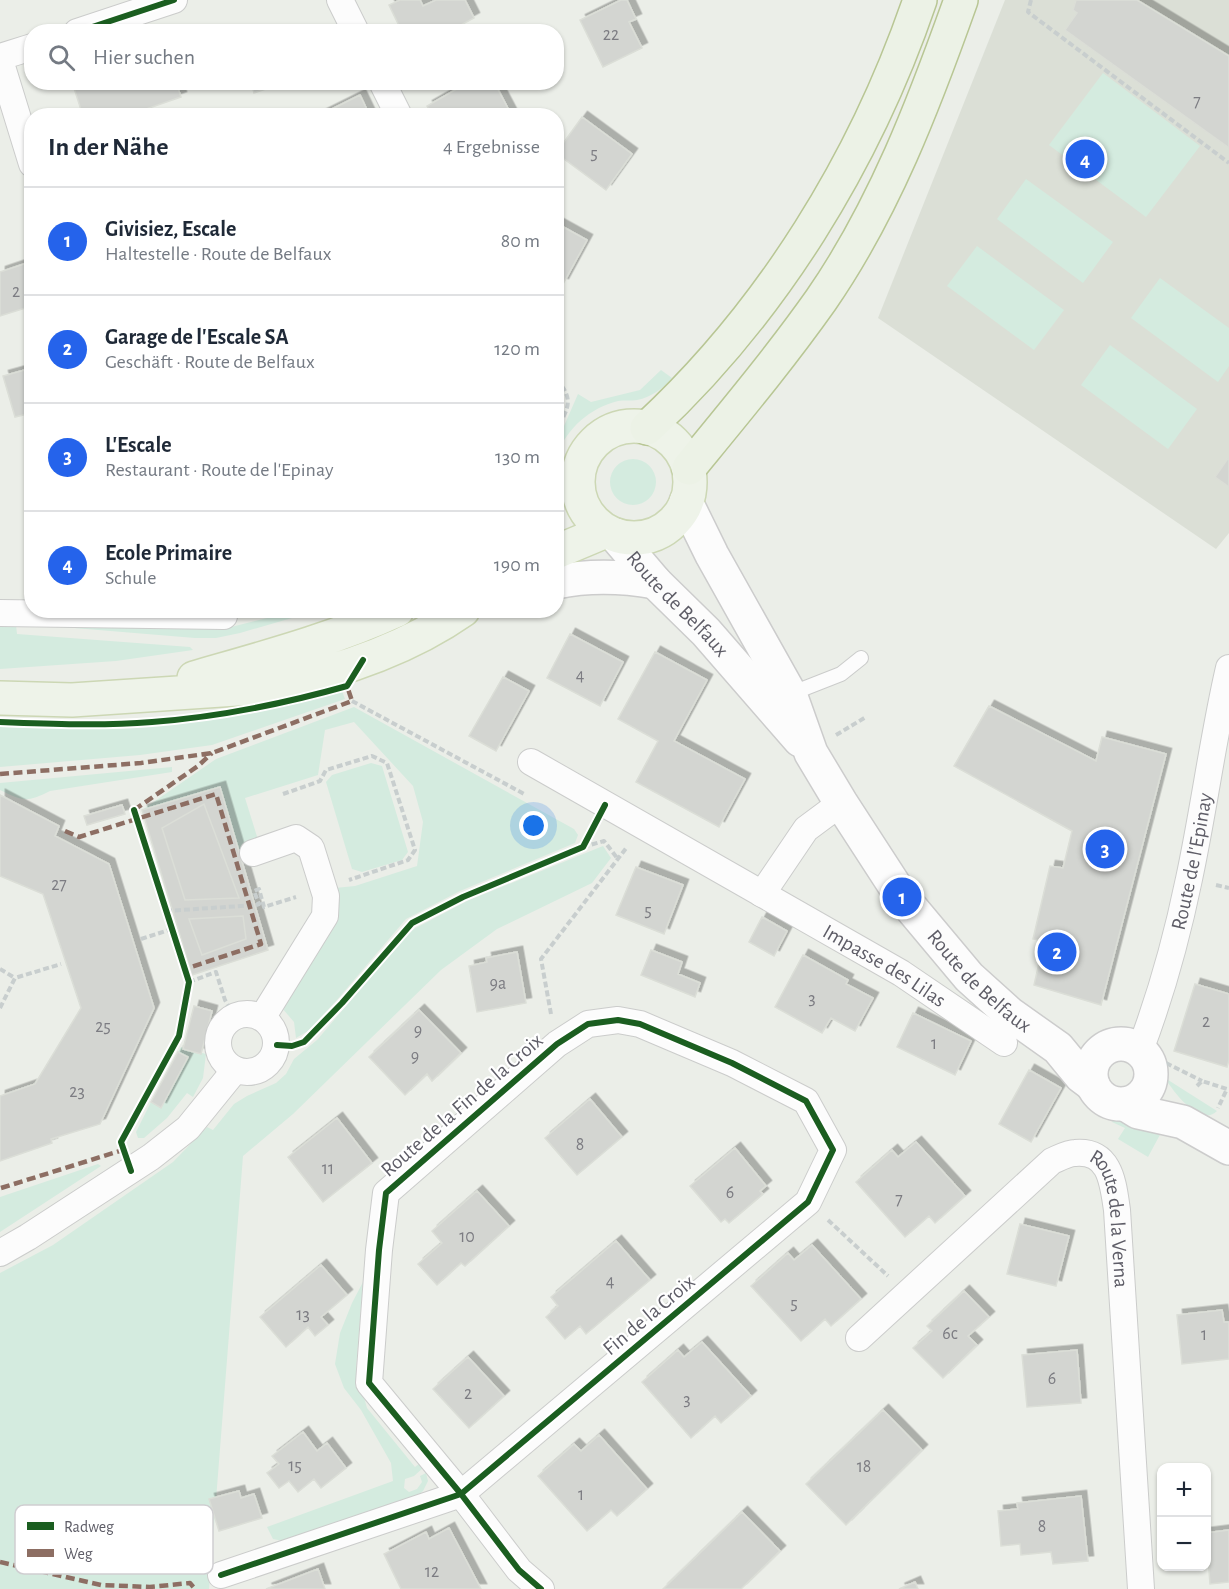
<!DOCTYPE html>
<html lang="de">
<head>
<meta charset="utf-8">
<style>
  body { margin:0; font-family:"Alegreya Sans",sans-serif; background:#f6f6f7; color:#1f2937 }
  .controls { position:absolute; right:18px; bottom:18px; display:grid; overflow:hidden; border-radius:12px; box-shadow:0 2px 4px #0004 }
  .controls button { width:54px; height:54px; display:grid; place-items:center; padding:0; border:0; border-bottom:2px solid #e0e1e3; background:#fff; color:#1f2937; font:30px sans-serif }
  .you { position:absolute; left:534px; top:826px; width:21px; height:21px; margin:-15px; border:4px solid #fff; border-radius:50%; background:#1a73e8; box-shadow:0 0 0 9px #1a73e833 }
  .badge { display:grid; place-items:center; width:39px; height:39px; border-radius:50%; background:#2563eb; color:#fff; font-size:20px; font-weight:700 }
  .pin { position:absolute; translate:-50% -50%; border:3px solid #fff; box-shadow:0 2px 6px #0006 }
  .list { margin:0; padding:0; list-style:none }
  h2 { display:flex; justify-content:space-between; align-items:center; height:78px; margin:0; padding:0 24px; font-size:26px }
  h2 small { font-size:20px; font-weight:400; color:#747a83 }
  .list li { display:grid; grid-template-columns:39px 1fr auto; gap:18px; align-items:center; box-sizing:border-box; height:108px; padding:0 24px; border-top:2px solid #e0e1e3 }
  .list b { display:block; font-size:22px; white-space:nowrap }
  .list p { margin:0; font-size:20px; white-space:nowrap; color:#747a83 }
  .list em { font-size:20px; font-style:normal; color:#747a83 }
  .icon { flex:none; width:33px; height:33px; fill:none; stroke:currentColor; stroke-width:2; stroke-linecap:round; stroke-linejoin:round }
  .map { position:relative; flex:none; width:1229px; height:1589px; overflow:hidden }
  .search { position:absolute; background:#fff; box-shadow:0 2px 4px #0004; left:24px; top:24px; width:540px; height:66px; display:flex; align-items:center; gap:15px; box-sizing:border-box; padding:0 21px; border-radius:24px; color:#747a83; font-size:22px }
  .panel { position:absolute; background:#fff; box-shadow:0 2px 4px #0004; left:24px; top:108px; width:540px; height:510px; border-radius:24px }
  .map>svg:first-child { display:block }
  .education { fill:#dbdfd6 }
  .green { fill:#d4ebdf }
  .building { fill:#d3d5d1; stroke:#dbded7; stroke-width:1.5; filter:url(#shadow) }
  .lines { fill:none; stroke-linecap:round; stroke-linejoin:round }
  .service-casing { stroke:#cbcccb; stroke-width:16 }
  .minor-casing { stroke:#cbcccb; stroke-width:28 }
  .secondary-casing { stroke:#ccc; stroke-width:36 }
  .primary-casing { stroke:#ccd7b4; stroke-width:36 }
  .trunk-casing { stroke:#b8c694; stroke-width:36 }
  .path { stroke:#c8cece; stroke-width:4; stroke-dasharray:6 3; stroke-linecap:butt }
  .service { stroke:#fcfcfc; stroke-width:14 }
  .minor { stroke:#fcfcfc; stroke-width:26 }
  .secondary { stroke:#fcfcfc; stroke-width:33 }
  .primary { stroke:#eef3e9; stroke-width:33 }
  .trunk { stroke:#ecf2e6; stroke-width:33 }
  .quiet { stroke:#8d6e63; stroke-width:4.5; stroke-dasharray:9 4.5; stroke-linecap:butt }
  .cycleway-casing { stroke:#fff; stroke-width:10 }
  .cycleway { stroke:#1b5e20; stroke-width:6 }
  .labels { text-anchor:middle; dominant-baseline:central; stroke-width:4.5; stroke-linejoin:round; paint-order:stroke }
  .number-label { font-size:18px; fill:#7c7c82 }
  .street-label { font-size:21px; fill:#5e5d67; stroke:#fff }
  .key { fill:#fff; stroke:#cfced1; stroke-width:1.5 }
  .key-label { font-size:16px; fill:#5e5d67 }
</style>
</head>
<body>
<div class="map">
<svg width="1229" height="1589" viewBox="0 0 1229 1589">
  <defs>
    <filter id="shadow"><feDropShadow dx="5.5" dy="-5.5" stdDeviation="0" flood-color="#0004"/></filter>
  </defs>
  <rect width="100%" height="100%" fill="#ebeee8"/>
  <path class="education" d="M1005 0H1229V533L1216 549 878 318Z"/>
  <path class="green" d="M1103 73 1200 146 1146 217 1049 145Z
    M1026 179 1113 242 1083 283 997 219Z
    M977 246 1064 310 1034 350 947 286Z
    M1160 278 1229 328V366L1218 382 1131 318Z
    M1110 345 1197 409 1168 449 1081 385Z
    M661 370 672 378C662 389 652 397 637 400 631 401 624 400 618 401 590 408 567 428 557 455V442L578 394 591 402 640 390Z
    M610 482a23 23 0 1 1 46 0a23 23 0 1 1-46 0Z
    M295 611H316L240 633 216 638H195L62 627V623L114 621 231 627Z
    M16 625 17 634 190 647 193 650 116 661 0 669V626Z
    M342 691 345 699 212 745 140 755 0 767V727C51 729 102 730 152 726 217 722 281 709 342 691Z
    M354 707 574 829 578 835 575 843 460 891 406 919 336 1001 308 1031 296 1038 294 1022 282 1008 335 926 339 910 335 888 355 886 417 866 423 822 413 786 354 722 325 730 318 775 245 798 259 843 239 850 220 787 142 810 216 759Z
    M371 763 382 766 408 852 402 860 362 872 352 869 326 782 332 775Z
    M172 767V772L50 791C26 803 23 801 0 790V783Z
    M603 846 611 858 592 883 497 929 441 970 293 1114 243 1156 209 1589H0V1273L53 1245 173 1162 207 1127 213 1130 234 1104 247 1096 276 1083 286 1074 294 1059 317 1040 405 937 414 929 467 901Z
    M181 1047 206 1054 203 1078 193 1097 187 1093 167 1118 144 1138H138L136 1132 151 1102 161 1107 188 1058 178 1052Z
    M1165 1078 1217 1111C1200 1128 1173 1091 1165 1078Z
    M1116 1116 1162 1131 1148 1157 1118 1139 1125 1128 1112 1122Z
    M98 1164 101 1166 0 1232V1197Z
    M363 1282 356 1369 367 1408 415 1467 420 1463 423 1468 414 1476 405 1479 404 1488 409 1492 417 1489 422 1482 420 1476 426 1473 428 1481 423 1491 416 1497 283 1541 273 1539 267 1527 393 1481 391 1463 361 1410 344 1388 335 1364 340 1333 352 1303Z"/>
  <path class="building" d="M400 0H420L423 6 436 0H465L474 18 448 32H402L389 5Z
    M621 0H627L636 19 629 22 642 48 603 67 580 20Z
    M1076 0H1137L1229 56V148L1065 30 1077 13 1073 10Z
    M72 82H176L181 97 126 116H83Z
    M251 82H286L254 93Z
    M469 82H494L512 116H432L427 106Z
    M360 95 370 116H318Z
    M582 117 632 154 606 190 556 153Z
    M556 223 587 240 563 284 556 281Z
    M27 263 32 278V306L0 316V272Z
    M32 368V413L15 417 3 376Z
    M1229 457V487L1215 477Z
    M570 634 623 662 600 706 547 678Z
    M655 652 707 680 674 741 745 779 719 827 636 782 658 741 618 719Z
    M503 677 529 691 496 751 469 736Z
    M989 706 1096 761 1102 737 1166 754 1101 1005 1034 985 1044 941 1033 939 1050 866 1063 868 1072 831 954 766Z
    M220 787 268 950 192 975 142 810Z
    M0 795 59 826 55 836 109 864 154 1008 100 1124 51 1139 52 1143 0 1161V1096L35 1084 81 1008 43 894 0 876Z
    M204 804 239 898 185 900 162 828Z
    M122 805 125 814 87 825 84 816Z
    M636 867 683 885 664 934 616 915Z
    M243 916 246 939 202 955 189 919Z
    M762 917 787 931 774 956 749 942Z
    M651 950 682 962 678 974 700 983 695 997 641 975Z
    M517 952 526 1003 477 1012 469 966 487 962 486 958Z
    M803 955 848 980 846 984 873 998 855 1031 831 1018 822 1033 775 1007Z
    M1195 984 1229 994V1060L1227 1067 1174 1051Z
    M194 1006 212 1011 201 1054 183 1049Z
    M419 1010 461 1053 432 1081 427 1074 405 1095 369 1057Z
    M913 1013 971 1041 955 1075 897 1047Z
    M178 1052 188 1057 161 1108 151 1102Z
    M1029 1070 1061 1088 1031 1142 999 1124Z
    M590 1099 622 1137 577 1175 545 1138Z
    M337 1118 372 1163 323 1202 288 1157Z
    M916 1142 965 1196 935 1223 929 1216 905 1237 856 1182 892 1150 898 1157Z
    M735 1148 766 1186 760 1191 763 1194 729 1223 725 1219 721 1222 690 1186Z
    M477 1191 509 1226 465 1266 461 1263 437 1285 418 1264 442 1243 432 1231Z
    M1020 1224 1069 1236 1056 1286 1007 1274Z
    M616 1241 650 1280 586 1334 580 1326 565 1339 546 1317 558 1306 551 1297Z
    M812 1245 861 1299 831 1326 825 1319 801 1341 751 1286 788 1253 794 1260Z
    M321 1265 347 1295 321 1317 328 1325 315 1336 308 1327 286 1347 260 1317Z
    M964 1291 989 1317 968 1336 977 1345 943 1378 913 1348 932 1331 927 1326Z
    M1222 1310 1224 1322H1229V1359L1182 1364 1177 1315Z
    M702 1342 751 1396 721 1423 715 1416 691 1438 642 1382 678 1350 684 1357Z
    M1077 1350 1081 1403 1027 1407 1022 1355Z
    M468 1357 504 1396 469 1428 433 1389Z
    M883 1410 922 1450 846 1525 806 1484Z
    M303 1432 317 1451 327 1443 346 1468 321 1488 314 1479 298 1492 289 1481 279 1488 267 1473 279 1464 272 1456Z
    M599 1435 647 1489 617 1516 611 1510 587 1531 538 1476 574 1444 581 1451Z
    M239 1491 241 1498 254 1494 262 1518 219 1531 209 1499Z
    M1081 1496 1088 1561 1053 1564 1051 1552 1021 1555 1020 1544 1001 1546 998 1511 1018 1509 1017 1503Z
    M742 1512 780 1551 741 1589H663Z
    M449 1528 481 1589H401L384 1554 426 1532 429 1539Z
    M1229 1530V1582L1210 1584 1206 1533Z
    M318 1569 325 1589H266Z
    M915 1582 918 1589H899Z"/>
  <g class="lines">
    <g class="service-casing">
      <path id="service" d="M790 694 841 674 861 658"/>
    </g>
    <g class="minor-casing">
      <g id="minor">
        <path d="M340 0 356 32"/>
        <path d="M77 32 174 0"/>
        <path d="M0 57 32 47"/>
        <path d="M0 60 32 164"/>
        <path d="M382 82 399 116"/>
        <path d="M0 613 224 616"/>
        <path id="s1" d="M531 762 901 973 1004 1043"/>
        <path d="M253 853 296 838 311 848 326 896 325 916 262 1018"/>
        <path d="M762 894 806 829 841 803"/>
        <circle cx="247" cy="1043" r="29"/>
        <path id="s2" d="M1140 1050C1161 995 1177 937 1189 879 1204 809 1213 737 1229 668"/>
        <path d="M0 1253 28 1237 151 1157 188 1128 235 1070"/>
        <path id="s3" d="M859 1338 1052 1161C1059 1158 1068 1153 1075 1153 1111 1150 1113 1184 1117 1210L1141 1589"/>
        <path d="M221 1575 461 1494 808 1202 833 1150 806 1101 732 1063 640 1024 618 1020 588 1024 557 1044 386 1193 379 1250 369 1383 461 1494 519 1570 541 1589"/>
      </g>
    </g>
    <g class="secondary-casing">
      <g id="secondary">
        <path id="s4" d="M686 502 712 555 790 694 811 753 841 803 902 897 969 977 1010 1014 1058 1048 1081 1076 1093 1085"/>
        <path id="s5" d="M615 535 655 582 706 632 800 740"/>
        <path d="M556 582C590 575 621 576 655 582"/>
        <circle cx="1121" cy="1074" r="30"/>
        <path d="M1125 1104 1138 1112 1183 1122 1229 1148"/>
      </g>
    </g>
    <g class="primary-casing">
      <path id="primary" d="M578 482a56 56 0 1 1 112 0a56 56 0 1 1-112 0Z
        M556 552 606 531
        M194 678C263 658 332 640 397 610
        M0 698 72 700 268 687C335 673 406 650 463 610"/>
    </g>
    <g class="trunk-casing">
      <path id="trunk" d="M647 428C772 312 865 161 920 0
        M689 468C734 413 780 358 821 300 884 209 924 104 961 0"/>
    </g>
    <path class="path" d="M1031 0 1028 12 1229 163
      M556 379C576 401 567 408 556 432
      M352 701 526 795
      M836 735 866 717
      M283 794 320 781 326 770 372 756 387 763 415 850 408 860 349 880
      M583 847 604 841 618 859
      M1216 885 1229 888
      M166 911 256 905 259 904 254 891 259 889 264 907 296 897
      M141 939 172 929
      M0 969 15 978
      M189 982 216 972 225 1000 234 1016
      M0 1008 15 978 61 964
      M551 1014 541 959 627 847
      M1166 1063 1202 1081
      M1197 1086 1202 1081 1227 1089 1218 1108
      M828 1220 888 1276"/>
    <use href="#service" class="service"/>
    <use href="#minor" class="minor"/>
    <use href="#secondary" class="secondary"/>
    <use href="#primary" class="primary"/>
    <use href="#trunk" class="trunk"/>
    <path class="quiet" d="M0 774 141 763 212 753 352 701 347 686
      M134 810 198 766 212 753
      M65 831 79 837 216 794 261 944 185 969
      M1 1188 123 1150
      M0 1562 101 1585 150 1587 190 1583 195 1589"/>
    <g class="cycleway-casing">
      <path id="cycleway" d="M77 32 174 0
        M0 722C50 724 102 726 152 722 218 717 283 704 347 686L363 660
        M277 1045 292 1046 304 1042 342 1003 412 923 463 897 583 847 605 805
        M131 1171 121 1142 179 1036 189 982 134 810
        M221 1575 461 1494 808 1202 833 1150 806 1101 732 1063 640 1024 618 1020 588 1024 557 1044 386 1193 379 1250 369 1383 461 1494 519 1570 541 1589"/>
    </g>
    <use href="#cycleway" class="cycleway"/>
  </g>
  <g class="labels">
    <g class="number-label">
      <text x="611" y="35">22</text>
      <text x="1197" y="102">7</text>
      <text x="594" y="154">5</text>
      <text x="16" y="292">2</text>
      <text x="580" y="676">4</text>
      <text x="59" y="885">27</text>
      <text x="648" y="911">5</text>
      <text x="498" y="984">9a</text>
      <text x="812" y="999">3</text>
      <text x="1206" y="1022">2</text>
      <text x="103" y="1027">25</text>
      <text x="418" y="1031">9</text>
      <text x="934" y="1044">1</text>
      <text x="415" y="1057">9</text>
      <text x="77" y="1092">23</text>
      <text x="580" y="1145">8</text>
      <text x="328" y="1169">11</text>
      <text x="730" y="1193">6</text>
      <text x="899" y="1200">7</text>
      <text x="467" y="1237">10</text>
      <text x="610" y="1282">4</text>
      <text x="794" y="1304">5</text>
      <text x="303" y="1315">13</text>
      <text x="950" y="1334">6c</text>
      <text x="1204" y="1335">1</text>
      <text x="1052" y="1379">6</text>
      <text x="468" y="1394">2</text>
      <text x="687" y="1400">3</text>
      <text x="295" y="1466">15</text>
      <text x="864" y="1467">18</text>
      <text x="581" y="1495">1</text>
      <text x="1042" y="1527">8</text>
      <text x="432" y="1572">12</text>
    </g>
    <g class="street-label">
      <text stroke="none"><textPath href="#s5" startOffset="93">Route de Belfaux</textPath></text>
      <text stroke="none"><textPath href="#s2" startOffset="196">Route de l'Epinay</textPath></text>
      <text stroke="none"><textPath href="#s1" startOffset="408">Impasse des Lilas</textPath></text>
      <text stroke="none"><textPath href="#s4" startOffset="566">Route de Belfaux</textPath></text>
      <text transform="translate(462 1105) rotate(-41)">Route de la Fin de la Croix</text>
      <text stroke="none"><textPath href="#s3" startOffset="374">Route de la Verna</textPath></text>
      <text transform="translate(649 1315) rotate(-40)">Fin de la Croix</text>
    </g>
  </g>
  <rect x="15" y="1505" width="198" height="69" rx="9" class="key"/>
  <rect x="27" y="1522" width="27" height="8" fill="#1b5e20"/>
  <rect x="27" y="1549" width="27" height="8" fill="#8d6e63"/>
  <g class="key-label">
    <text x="64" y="1532">Radweg</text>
    <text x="64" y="1559">Weg</text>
  </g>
</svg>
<div class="controls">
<button>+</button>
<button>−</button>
</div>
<div class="you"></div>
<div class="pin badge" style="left:902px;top:897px">1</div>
<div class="pin badge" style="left:1057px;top:952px">2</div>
<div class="pin badge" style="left:1105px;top:849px">3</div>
<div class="pin badge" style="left:1085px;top:159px">4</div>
<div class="search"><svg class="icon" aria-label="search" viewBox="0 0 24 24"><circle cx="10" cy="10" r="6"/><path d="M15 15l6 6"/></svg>Hier suchen</div>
<section class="panel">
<h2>In der Nähe<small>4 Ergebnisse</small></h2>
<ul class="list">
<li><span class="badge">1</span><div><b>Givisiez, Escale</b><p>Haltestelle · Route de Belfaux</p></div><em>80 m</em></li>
<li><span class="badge">2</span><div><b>Garage de l'Escale SA</b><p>Geschäft · Route de Belfaux</p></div><em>120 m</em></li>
<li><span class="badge">3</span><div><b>L'Escale</b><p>Restaurant · Route de l'Epinay</p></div><em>130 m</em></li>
<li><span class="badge">4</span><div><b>Ecole Primaire</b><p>Schule</p></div><em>190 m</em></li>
</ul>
</section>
</div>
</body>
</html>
